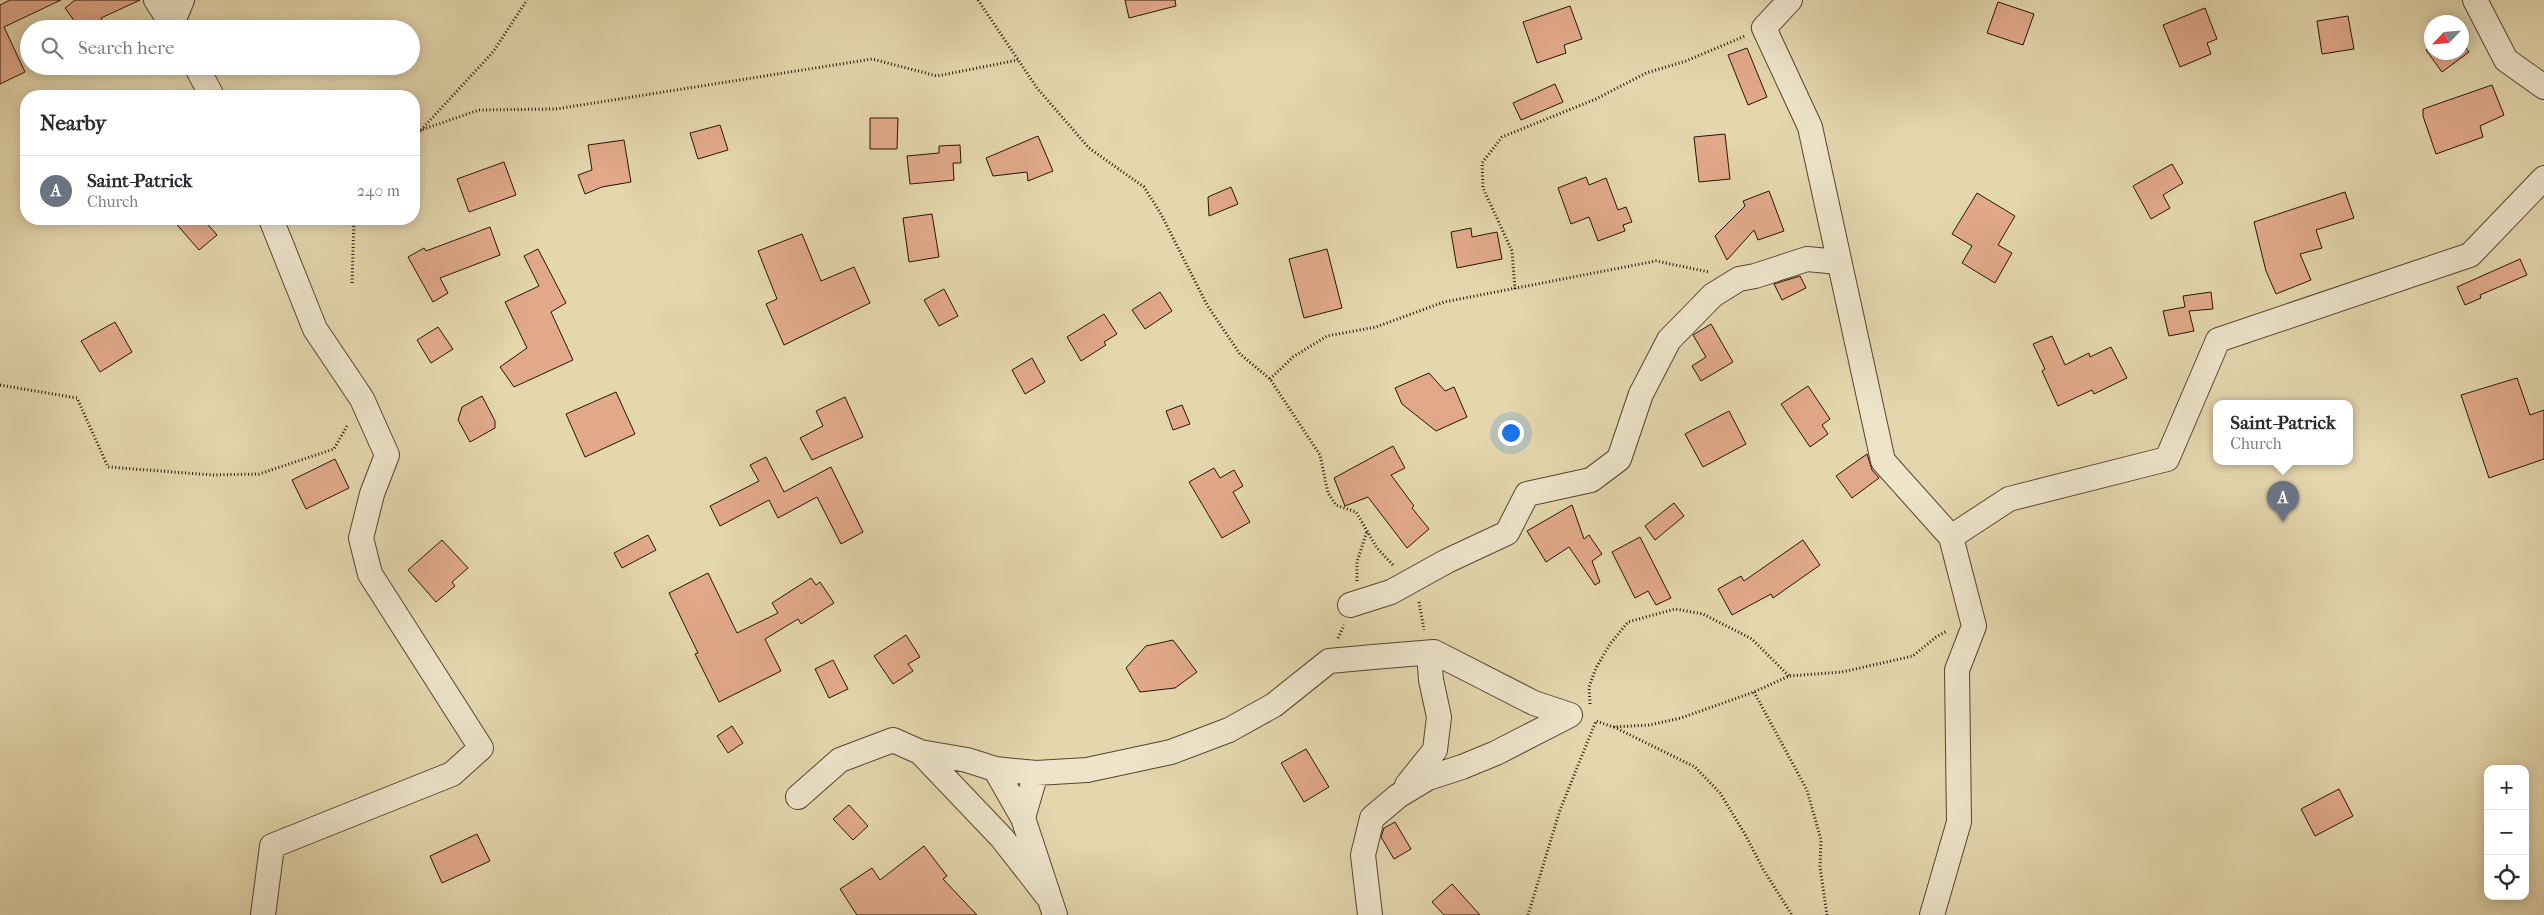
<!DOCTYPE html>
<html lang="en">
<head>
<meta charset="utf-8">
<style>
  body { margin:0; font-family:"IM FELL French Canon",serif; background:#f2f2f3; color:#2b2b33 }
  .controls { position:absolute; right:15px; bottom:15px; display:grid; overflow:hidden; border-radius:10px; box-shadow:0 2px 12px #0003 }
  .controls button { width:45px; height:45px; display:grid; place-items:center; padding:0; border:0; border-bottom:1px solid #e1e1e2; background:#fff; color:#2b2b33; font:25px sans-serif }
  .compass { position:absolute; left:2424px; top:15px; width:45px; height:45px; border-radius:50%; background:#fff; box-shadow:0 2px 12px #0003; rotate:244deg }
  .you { position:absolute; left:1510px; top:432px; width:18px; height:18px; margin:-12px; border:4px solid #fff; border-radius:50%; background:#1a73e8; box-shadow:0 0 0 8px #1a73e833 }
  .badge { display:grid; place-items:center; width:32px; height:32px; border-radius:50%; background:#8f2418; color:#fff; font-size:16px; font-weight:700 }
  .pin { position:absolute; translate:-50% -41px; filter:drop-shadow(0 1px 2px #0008) }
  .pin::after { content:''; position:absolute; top:26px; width:18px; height:15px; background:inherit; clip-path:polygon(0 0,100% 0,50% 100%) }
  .popup { position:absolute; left:2213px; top:400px; width:140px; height:65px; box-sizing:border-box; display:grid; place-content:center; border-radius:10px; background:#fff; filter:drop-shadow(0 1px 4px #0005); font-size:16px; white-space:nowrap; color:#7c7c81 }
  .popup b { font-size:19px; color:#2b2b33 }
  .popup::after { content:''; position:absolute; left:50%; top:100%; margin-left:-10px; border:10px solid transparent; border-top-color:#fff }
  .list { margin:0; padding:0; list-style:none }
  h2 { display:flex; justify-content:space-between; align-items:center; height:65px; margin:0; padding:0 20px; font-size:21px }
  h2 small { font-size:16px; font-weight:400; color:#7c7c81 }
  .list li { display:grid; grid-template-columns:32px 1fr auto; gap:15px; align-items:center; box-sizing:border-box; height:70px; padding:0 20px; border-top:1px solid #e1e1e2 }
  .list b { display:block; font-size:19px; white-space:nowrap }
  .list p { margin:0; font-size:16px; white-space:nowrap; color:#7c7c81 }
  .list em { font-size:16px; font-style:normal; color:#7c7c81 }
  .icon { flex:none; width:28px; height:28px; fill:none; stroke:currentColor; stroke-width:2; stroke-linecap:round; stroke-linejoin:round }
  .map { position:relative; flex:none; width:2544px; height:915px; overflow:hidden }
  .search { position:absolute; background:#fff; box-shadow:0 2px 12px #0003; left:20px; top:20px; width:400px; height:55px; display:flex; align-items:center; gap:12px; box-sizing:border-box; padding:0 18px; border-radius:28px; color:#7c7c81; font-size:19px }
  .panel { position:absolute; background:#fff; box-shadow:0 2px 12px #0003; left:20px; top:90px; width:400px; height:135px; border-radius:20px }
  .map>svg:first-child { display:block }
  .building { fill:#e1a98a; stroke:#281406 }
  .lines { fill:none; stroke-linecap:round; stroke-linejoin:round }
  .minor-casing { stroke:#574430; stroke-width:26 }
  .path { stroke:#281406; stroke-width:3; stroke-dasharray:1 2.5; stroke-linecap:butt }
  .minor { stroke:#ede4ca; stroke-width:24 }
</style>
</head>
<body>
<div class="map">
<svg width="2544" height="915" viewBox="0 0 2544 915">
  <rect width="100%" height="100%" fill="#e4d6ad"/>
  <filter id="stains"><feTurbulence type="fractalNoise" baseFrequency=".004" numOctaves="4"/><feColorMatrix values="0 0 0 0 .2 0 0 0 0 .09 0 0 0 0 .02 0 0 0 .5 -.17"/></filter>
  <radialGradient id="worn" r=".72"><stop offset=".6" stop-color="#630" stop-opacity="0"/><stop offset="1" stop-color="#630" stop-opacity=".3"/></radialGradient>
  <path class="building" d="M10 0H61L4 27 25 72 0 84V5Z
    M75 0H140L101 18 106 29H80L65 8Z
    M1125 0H1175L1176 6 1129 18Z
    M1998 2 2034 14 2023 45 1987 33Z
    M1570 6 1582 39 1564 45 1566 53 1537 63 1523 22Z
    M2205 8 2217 39 2207 43 2211 54 2180 67 2163 25Z
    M2348 16 2354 49 2322 54 2317 21Z
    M2462 43 2469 52 2442 72 2426 50 2432 46V52H2462Z
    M1747 48 1767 97 1748 105 1728 55Z
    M1555 84 1563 102 1521 120 1513 103Z
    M2492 85 2504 115 2480 126 2483 137 2436 154 2423 116V109Z
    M870 118H898L897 149H870Z
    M720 125 728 150 698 159 690 133Z
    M1725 134 1730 179 1699 182 1694 137Z
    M1038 136 1053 171 1028 181 1027 172 993 176 986 158Z
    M624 140 631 182 602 187 585 194 578 175 592 170 588 145Z
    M960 145 961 163H953L954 180 910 184 907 156 939 153V146Z
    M504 162 516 195 469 212 457 179Z
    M2172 164 2183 183 2163 195 2170 208 2151 219 2133 186Z
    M1586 177 1589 185 1606 178 1618 210 1626 207 1632 222 1623 225 1625 231 1598 241 1589 217 1571 224 1558 188Z
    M1231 187 1238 204 1209 216 1208 197Z
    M1769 191 1784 231 1758 240 1754 230 1727 260 1715 236 1745 206 1743 201Z
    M2345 192 2354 218 2316 230 2322 248 2300 254 2311 280 2276 294 2266 271 2254 222Z
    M1977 193 2015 216 1998 245 2012 253 1995 283 1962 263 1972 246 1952 234Z
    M932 214 939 257 909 262 903 218Z
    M172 219H203L217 235 199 250Z
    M490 227 500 255 440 278 448 293 433 302 408 257 424 248 426 251Z
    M1471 228 1472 237 1497 232 1502 259 1457 268 1451 232Z
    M802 234 821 281 854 267 870 303 784 345 766 304 777 299 758 251Z
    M538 249 566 303 551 312 573 360 514 387 500 367 527 348 505 302 539 286 524 256Z
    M1327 249 1342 308 1304 318 1289 259Z
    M2520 259 2527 275 2480 295 2481 298 2465 305 2457 287Z
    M1800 276 1806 288 1782 300 1774 284Z
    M944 289 958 316 939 326 924 300Z
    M1160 292 1172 311 1145 329 1132 310Z
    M2211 292 2213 309 2189 311 2194 331 2169 336 2163 311 2185 307 2183 296Z
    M1104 314 1117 334 1104 342 1106 345 1081 361 1067 337Z
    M115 322 132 352 100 372 81 341Z
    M1711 324 1733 362 1701 381 1692 366 1706 357 1693 335Z
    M438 327 453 349 431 363 417 340Z
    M2052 336 2065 365 2089 353 2090 357 2111 347 2127 378 2094 394 2092 390 2058 406 2042 371 2045 369 2033 344Z
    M1032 358 1045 382 1025 394 1012 370Z
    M1429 373 1445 391 1454 387 1467 417 1436 431 1402 404 1395 388Z
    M2517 378 2530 415 2544 410V459L2489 478 2461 395Z
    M1808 386 1830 419 1822 425 1828 434 1810 447 1781 404Z
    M616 392 635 434 585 457 566 414Z
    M482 396 495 421V428L470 442 458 420 462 407Z
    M845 397 863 437 812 460 800 438 823 426 816 411Z
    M1182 405 1190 424 1173 430 1166 411Z
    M1729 411 1746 444 1703 467 1685 434Z
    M1393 446 1405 468 1391 475 1414 506 1412 508 1429 529 1407 548 1368 497 1345 506 1334 478Z
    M1867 454 1872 470 1879 478 1852 498 1836 476Z
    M766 457 784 492 831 467 863 532 841 544 817 497 778 518 769 500 720 526 710 506 759 481 750 465Z
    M335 459 349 488 306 509 292 480Z
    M1214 468 1220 478 1234 470 1243 486 1233 492 1250 522 1222 538 1189 482Z
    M1674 503 1684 516 1655 540 1645 526Z
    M1572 505 1584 539 1589 535 1602 554 1592 561 1600 582 1595 585 1569 547 1546 562 1527 531Z
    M648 535 656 550 622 568 614 553Z
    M1640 537 1671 598 1656 605 1648 591 1635 598 1612 552Z
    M442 540 468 568 452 582 455 586 436 602 408 570Z
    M1803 540 1820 565 1773 598 1771 594 1732 615 1718 589 1741 576 1744 581Z
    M708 573 737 633 778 613 772 603 811 578 816 585 820 582 834 603 801 624 798 619 765 639 781 671 719 702 695 654 698 653 669 593Z
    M906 635 920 657 908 664 913 671 893 684 874 656Z
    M1173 640 1197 672 1175 688 1140 692 1126 668 1146 646Z
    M833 660 848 689 829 698 815 669Z
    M732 726 743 743 728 753 717 736Z
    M1306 749 1329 787 1304 802 1281 763Z
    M2339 789 2353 816 2315 836 2301 809Z
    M849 805 868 826 853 840 833 819Z
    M1395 822 1411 849 1394 859 1381 837 1384 828Z
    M477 834 490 861 442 883 430 856Z
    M924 846 947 876 943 879 977 915H857L840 889 872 868 880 880Z
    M1452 884 1480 915H1444L1432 902Z"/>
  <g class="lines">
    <g class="minor-casing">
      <path id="minor" d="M156 0 175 29
        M1790 0 1764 28 1810 127 1883 461 1951 537 2009 499 2167 459 2218 340 2470 255 2544 178
        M2475 0 2506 60 2544 87
        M172 24 182 0
        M196 66 212 96
        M1350 605 1391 592 1447 561 1507 533 1527 494 1591 480 1619 459 1641 394 1669 340 1713 295 1739 279 1755 276 1807 259 1839 262
        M920 752 967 760 995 769 1023 818
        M995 769 1036 773 1087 770 1171 752 1229 730 1274 705 1329 661 1373 657 1434 652 1534 703 1570 715 1496 753 1462 767 1428 778 1398 796 1372 818 1363 855 1370 915
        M1036 773 1023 818 1055 915
        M1407 785 1435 750 1439 717 1431 680 1429 653
        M798 797 840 760 893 740 920 752 1002 838 1048 897
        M263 915 272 846 452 774 481 748 370 574 361 538 372 494 387 455 362 399 315 329 271 219
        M1932 915 1959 822 1957 670 1974 626 1951 537"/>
    </g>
    <path class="path" d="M978 0 1037 88 1089 148 1144 187 1161 214 1207 305 1240 354 1270 379 1320 455 1328 493 1336 505 1356 512 1377 548 1393 565
      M421 130 493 52 527 0
      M414 135 421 130 479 110 556 109 872 59 937 76 1018 60
      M352 283 354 219
      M1515 289 1512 251 1483 188 1482 163 1502 137 1596 99 1646 73 1686 61 1745 36
      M1270 379 1293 357 1327 336 1376 327 1444 302 1656 261 1709 272
      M0 385 77 398 108 467 213 475 259 474 334 449 348 424
      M1357 581V562L1367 531
      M1419 602 1424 630
      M1338 638 1344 625
      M1754 692 1807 790 1821 840 1820 867 1827 915
      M1590 704 1589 687 1596 668 1610 644 1628 622 1675 609 1703 614 1752 639 1789 676
      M1614 727 1695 767 1720 793 1746 836 1763 869 1792 915
      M1528 915 1560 810 1596 721 1613 727 1649 725 1681 718 1754 692 1789 676 1842 672 1913 656 1936 637 1947 631"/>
    <use href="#minor" class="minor"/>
  </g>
  <rect width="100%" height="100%" filter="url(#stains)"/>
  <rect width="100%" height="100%" fill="url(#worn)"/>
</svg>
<div class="controls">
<button>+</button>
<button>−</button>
<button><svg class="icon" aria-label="locate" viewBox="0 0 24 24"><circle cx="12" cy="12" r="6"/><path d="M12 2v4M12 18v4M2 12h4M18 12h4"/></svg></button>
</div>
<svg class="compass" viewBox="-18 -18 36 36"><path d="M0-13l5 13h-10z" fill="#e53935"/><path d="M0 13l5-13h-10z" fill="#7c7c81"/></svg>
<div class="you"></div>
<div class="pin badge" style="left:2283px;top:522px;background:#6b7280">A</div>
<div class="popup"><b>Saint-Patrick</b>Church</div>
<div class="search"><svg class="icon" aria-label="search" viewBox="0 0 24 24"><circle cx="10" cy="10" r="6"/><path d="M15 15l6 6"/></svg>Search here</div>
<section class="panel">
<h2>Nearby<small></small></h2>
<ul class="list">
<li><span class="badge" style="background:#6b7280">A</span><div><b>Saint-Patrick</b><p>Church</p></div><em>240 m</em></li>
</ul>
</section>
</div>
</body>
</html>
